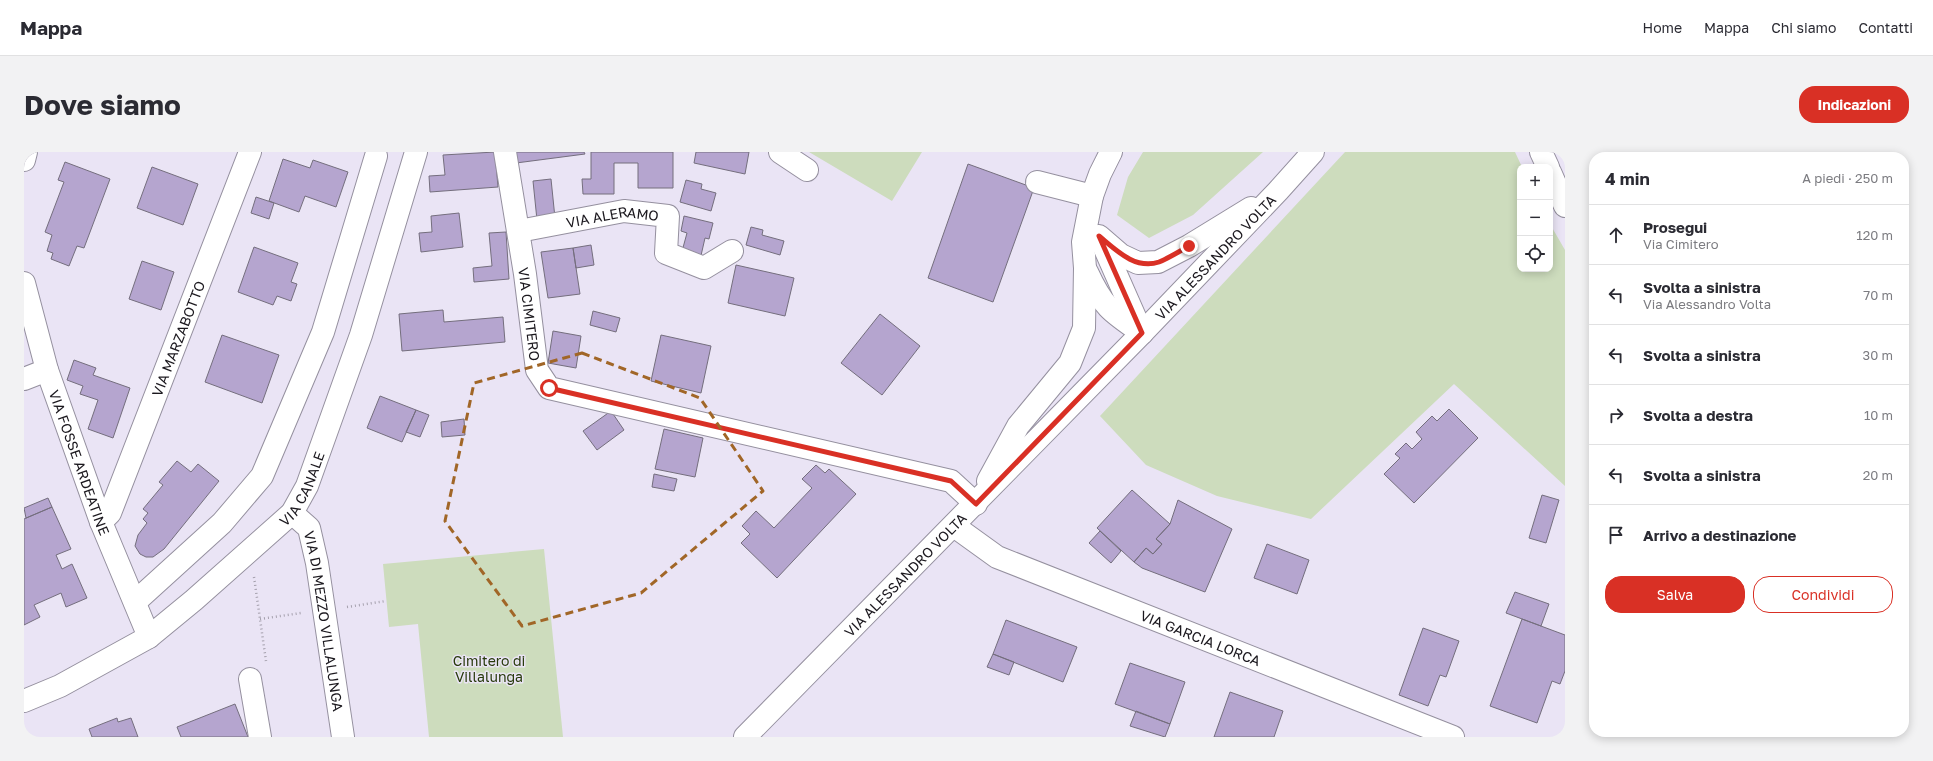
<!DOCTYPE html>
<html lang="it">
<head>
<meta charset="utf-8">
<style>
  body { margin:0; font-family:"Golos Text",sans-serif; background:#f2f2f3; color:#2b2b33 }
  .controls { position:absolute; right:12px; top:12px; display:grid; overflow:hidden; border-radius:8px; box-shadow:0 2px 10px #0003 }
  .controls button { width:36px; height:36px; display:grid; place-items:center; padding:0; border:0; border-bottom:1px solid #e1e1e2; background:#fff; color:#2b2b33; font:20px sans-serif }
  .stop { position:absolute; width:12px; height:12px; margin:-9px; border:3px solid #d93025; border-radius:50%; background:#fff }
  .stop.end { background:#d93025; border-color:#fff; box-shadow:0 1px 4px #0008 }
  .list { margin:0; padding:0; list-style:none }
  h2 { display:flex; justify-content:space-between; align-items:center; height:52px; margin:0; padding:0 16px; font-size:17px }
  h2 small { font-size:13px; font-weight:400; color:#7c7c81 }
  .list li { display:grid; grid-template-columns:26px 1fr auto; gap:12px; align-items:center; box-sizing:border-box; height:60px; padding:0 16px; border-top:1px solid #e1e1e2 }
  .list b { display:block; font-size:15px; white-space:nowrap }
  .list p { margin:0; font-size:13px; white-space:nowrap; color:#7c7c81 }
  .list em { font-size:13px; font-style:normal; color:#7c7c81 }
  .actions { display:flex; gap:8px; padding:12px 16px }
  .actions a { flex:1; padding:9px 0; border:1px solid #d93025; border-radius:16px; text-align:center; font-size:14px; color:#d93025 }
  .actions .main { background:#d93025; color:#fff }
  .icon { flex:none; width:22px; height:22px; fill:none; stroke:currentColor; stroke-width:2; stroke-linecap:round; stroke-linejoin:round }
  .map { position:relative; flex:none; width:1541px; height:585px; overflow:hidden; border-radius:16px }
  header { display:flex; align-items:center; gap:24px; box-sizing:border-box; height:56px; padding:0 20px; background:#fff; border-bottom:1px solid #e1e1e2 }
  header strong { font-size:19px }
  nav { display:flex; gap:22px; margin-inline-start:auto; font-size:14px }
  .intro { display:flex; align-items:center; justify-content:space-between; box-sizing:border-box; height:96px; padding:0 24px }
  h1 { margin:0; font-size:28px }
  .button { padding:10px 18px; border-radius:16px; background:#d93025; color:#fff; font-size:14px; font-weight:700 }
  main { display:flex; gap:24px; padding:0 24px }
  aside { flex:1; background:#fff; border-radius:16px; box-shadow:0 2px 10px #0003 }
  .map>svg:first-child { display:block }
  .green { fill:#cddcbd }
  .building { fill:#b5a5cf; stroke:#746e7d }
  .lines { fill:none; stroke-linecap:round; stroke-linejoin:round }
  .minor-casing { stroke:#95909f; stroke-width:24 }
  .major-casing { stroke:#95909f; stroke-width:24 }
  .path { stroke:#a5a0ad; stroke-width:2.5; stroke-dasharray:1 3; stroke-linecap:butt }
  .minor { stroke:#fff; stroke-width:22 }
  .major { stroke:#fff; stroke-width:22 }
  .route { stroke:#d93025; stroke-width:5 }
  .marked { fill:none; stroke:#a16627; stroke-width:3; stroke-dasharray:8 5; stroke-linejoin:round }
  .labels { text-anchor:middle; dominant-baseline:central; stroke-width:3; stroke-linejoin:round; paint-order:stroke }
  .street-label { font-size:14px; fill:#1b181e; stroke:#eae4f5 }
  .park-label { font-size:14px; fill:#273a0a; stroke:#eae4f5 }
</style>
</head>
<body>
<header>
<strong>Mappa</strong>
<nav><a>Home</a><a>Mappa</a><a>Chi siamo</a><a>Contatti</a></nav>
</header>
<div class="intro"><h1>Dove siamo</h1><a class="button">Indicazioni</a></div>
<main>
<div class="map">
<svg width="1541" height="585" viewBox="0 0 1541 585">
  <rect width="100%" height="100%" fill="#eae4f5"/>
  <path class="green" d="M785 0H898L868 49Z
    M1119 0H1239L1169 63 1125 86 1093 63 1104 25Z
    M1321 0H1491L1498 15H1496V117H1526V72L1541 98V334L1430 232 1287 367 1193 344 1122 313 1076 264Z
    M520 397 539 585H405L394 472 365 475 359 412Z"/>
  <path class="building" d="M471 0 474 35 406 40 405 24 421 23 419 3Z
    M491 0H560L561 2 492 11Z
    M567 0H649V36H614V11H590V42H559L558 27H567Z
    M672 0H725L721 22 670 11Z
    M259 7 286 16 289 8 324 20 312 55 281 44 275 60 245 49Z
    M41 10 86 27 60 96 53 94 45 114 27 107 29 101 23 99 28 83 21 80 40 30 34 28Z
    M944 12 1010 36 969 150 904 126Z
    M128 15 174 32 159 73 113 56Z
    M527 27 531 66 513 68 509 29Z
    M662 28 678 32 677 37 692 41 687 59 656 50Z
    M232 45 250 51 245 67 227 61Z
    M435 61 439 95 397 100 395 81 408 80 407 64Z
    M660 64 689 71 685 87 681 86 676 108 657 103 663 81 657 79Z
    M727 75 739 78 738 83 760 89 756 103 722 93Z
    M482 80 485 127 450 130 449 116 468 114 465 81Z
    M567 93 570 113 552 116 549 96Z
    M230 95 274 111 267 130 273 132 267 149 253 144 249 153 214 140Z
    M549 96 556 142 524 146 517 100Z
    M118 109 150 120 137 158 105 147Z
    M712 113 770 126 761 164 704 151Z
    M419 158 420 170 479 165 481 190 378 199 375 162Z
    M569 159 596 166 592 180 566 173Z
    M856 162 896 194 858 243 817 211Z
    M529 179 557 184 552 216 524 211Z
    M198 183 255 203 238 251 181 230Z
    M637 183 687 194 677 241 627 229Z
    M50 208 72 216 69 223 106 236 89 286 64 277 74 248 56 242 59 234 43 228Z
    M356 244 392 258 378 290 343 276Z
    M1425 257 1454 286 1390 351 1360 322 1376 306 1371 302 1382 291 1388 297 1398 287 1392 280 1408 264 1413 269Z
    M392 258 405 263 396 285 382 280Z
    M587 259 600 278 573 298 559 279Z
    M440 267 441 283 418 285 417 270Z
    M640 277 679 286 671 325 631 317Z
    M153 309 167 320 174 312 195 329 140 397 129 405H122L116 402 111 394 114 383 123 371 119 367 124 361 119 357 139 333 135 330Z
    M792 313 801 321 805 317 832 342 753 426 717 391 726 382 718 374 732 359 750 376 788 336 778 327Z
    M630 322 653 327 650 339 628 335Z
    M1108 338 1146 372 1132 387 1138 392 1129 402 1122 396 1110 410 1073 376Z
    M1518 343 1535 348 1522 391 1505 386Z
    M24 346 28 355 2 366 0 356Z
    M1154 348 1208 377 1181 440 1118 416 1110 410 1122 396 1129 402 1138 392 1132 387 1146 372Z
    M28 355 47 397 32 403 38 417 48 412 63 446 42 455 37 441 10 453 16 465 0 473V367Z
    M1076 379 1097 399 1087 411 1065 391Z
    M1243 392 1285 408 1273 442 1230 426Z
    M1491 440 1525 452 1517 474 1482 461Z
    M1498 467 1541 483V519L1536 532 1528 529 1513 571 1466 554Z
    M982 468 1053 495 1039 530 969 502Z
    M1399 476 1435 489 1422 525 1416 523 1404 554 1375 543Z
    M969 502 990 510 985 523 963 515Z
    M1106 511 1161 530 1146 572 1091 552Z
    M1206 540 1259 559 1250 585H1190Z
    M211 552 224 585H157L153 575Z
    M1112 559 1146 572 1141 585 1106 574Z
    M93 566 94 570 107 566 114 585H68L65 577Z"/>
  <g class="lines">
    <g class="minor-casing">
      <g id="minor">
        <path id="s1" d="M481 0 501 122 513 218 525 236 927 329 952 352"/>
        <path d="M756 0 783 18"/>
        <path d="M0 8 2 0"/>
        <path d="M1013 30 1068 44"/>
        <path id="s2" d="M495 79 600 59 644 64 642 101 680 116 708 99"/>
        <path id="s3" d="M0 131 23 218 77 370 125 485"/>
        <path d="M0 227 23 218"/>
        <path id="s4" d="M268 361 285 376 293 411 319 585"/>
        <path id="s5" d="M77 370 86 361 226 0"/>
        <path id="s6" d="M930 374 973 405 1429 585"/>
        <path d="M111 450 198 371 238 324 299 180 352 4"/>
        <path d="M226 527 236 585"/>
        <path id="s7" d="M0 549 36 534 125 485 170 448 268 361 283 334 337 183 392 0"/>
      </g>
    </g>
    <g class="major-casing">
      <g id="major">
        <path d="M1517 0 1524 15"/>
        <path d="M1526 20 1541 54"/>
        <path d="M1075 84 1097 103 1114 111 1134 110 1165 94 1227 56"/>
        <path d="M1077 88 1118 181"/>
        <path d="M1063 120C1079 155 1087 160 1118 181"/>
        <path d="M964 329 994 274 1046 211 1060 176 1061 116 1059 90 1068 44 1076 22 1087 0"/>
        <path id="s8" d="M721 585 1118 181 1254 39 1289 0"/>
      </g>
    </g>
    <path class="path" d="M230 425 242 509
      M323 455 362 449
      M236 467 277 461"/>
    <use href="#minor" class="minor"/>
    <use href="#major" class="major"/>
  </g>
  <g class="lines">
    <path class="route" d="M525 236 927 329 952 352 1118 181 1075 84C1092 98 1111 118 1135 110 1145 106 1156 99 1165 94"/>
  </g>
  <path class="marked" d="M558 201 676 246 739 339 617 441 498 474 421 369 450 231Z"/>
  <g class="labels">
    <g class="street-label">
      <text stroke="none"><textPath href="#s2" startOffset="95">VIA ALERAMO</textPath></text>
      <text stroke="none"><textPath href="#s8" startOffset="672">VIA ALESSANDRO VOLTA</textPath></text>
      <text stroke="none"><textPath href="#s1" startOffset="164">VIA CIMITERO</textPath></text>
      <text stroke="none"><textPath href="#s5" startOffset="200">VIA MARZABOTTO</textPath></text>
      <text stroke="none"><textPath href="#s3" startOffset="188">VIA FOSSE ARDEATINE</textPath></text>
      <text stroke="none"><textPath href="#s7" startOffset="356">VIA CANALE</textPath></text>
      <text stroke="none"><textPath href="#s8" startOffset="228">VIA ALESSANDRO VOLTA</textPath></text>
      <text stroke="none"><textPath href="#s4" startOffset="117">VIA DI MEZZO VILLALUNGA</textPath></text>
      <text stroke="none"><textPath href="#s6" startOffset="272">VIA GARCIA LORCA</textPath></text>
    </g>
    <g class="park-label">
      <text x="465" y="508">Cimitero di<tspan x="465" dy="16">Villalunga</tspan></text>
    </g>
  </g>
</svg>
<div class="controls">
<button>+</button>
<button>−</button>
<button><svg class="icon" aria-label="locate" viewBox="0 0 24 24"><circle cx="12" cy="12" r="6"/><path d="M12 2v4M12 18v4M2 12h4M18 12h4"/></svg></button>
</div>
<div class="stop" style="left:525px;top:236px"></div>
<div class="stop end" style="left:1165px;top:94px"></div>
</div>
<aside>
<h2>4 min<small>A piedi · 250 m</small></h2>
<ul class="list">
<li><svg class="icon" aria-label="ahead" viewBox="0 0 24 24"><path d="M12 20V5M6 11l6-6 6 6"/></svg><div><b>Prosegui</b><p>Via Cimitero</p></div><em>120 m</em></li>
<li><svg class="icon" aria-label="left" viewBox="0 0 24 24"><path d="M17 20v-9H6M10 6l-5 5 5 5"/></svg><div><b>Svolta a sinistra</b><p>Via Alessandro Volta</p></div><em>70 m</em></li>
<li><svg class="icon" aria-label="left" viewBox="0 0 24 24"><path d="M17 20v-9H6M10 6l-5 5 5 5"/></svg><div><b>Svolta a sinistra</b></div><em>30 m</em></li>
<li><svg class="icon" aria-label="right" viewBox="0 0 24 24"><path d="M7 20v-9h11M14 6l5 5-5 5"/></svg><div><b>Svolta a destra</b></div><em>10 m</em></li>
<li><svg class="icon" aria-label="left" viewBox="0 0 24 24"><path d="M17 20v-9H6M10 6l-5 5 5 5"/></svg><div><b>Svolta a sinistra</b></div><em>20 m</em></li>
<li><svg class="icon" aria-label="arrive" viewBox="0 0 24 24"><path d="M6 21V4h12l-3 4 3 4H6"/></svg><div><b>Arrivo a destinazione</b></div></li>
</ul>
<div class="actions"><a class="main">Salva</a><a>Condividi</a></div>
</aside>
</main>
</body>
</html>
